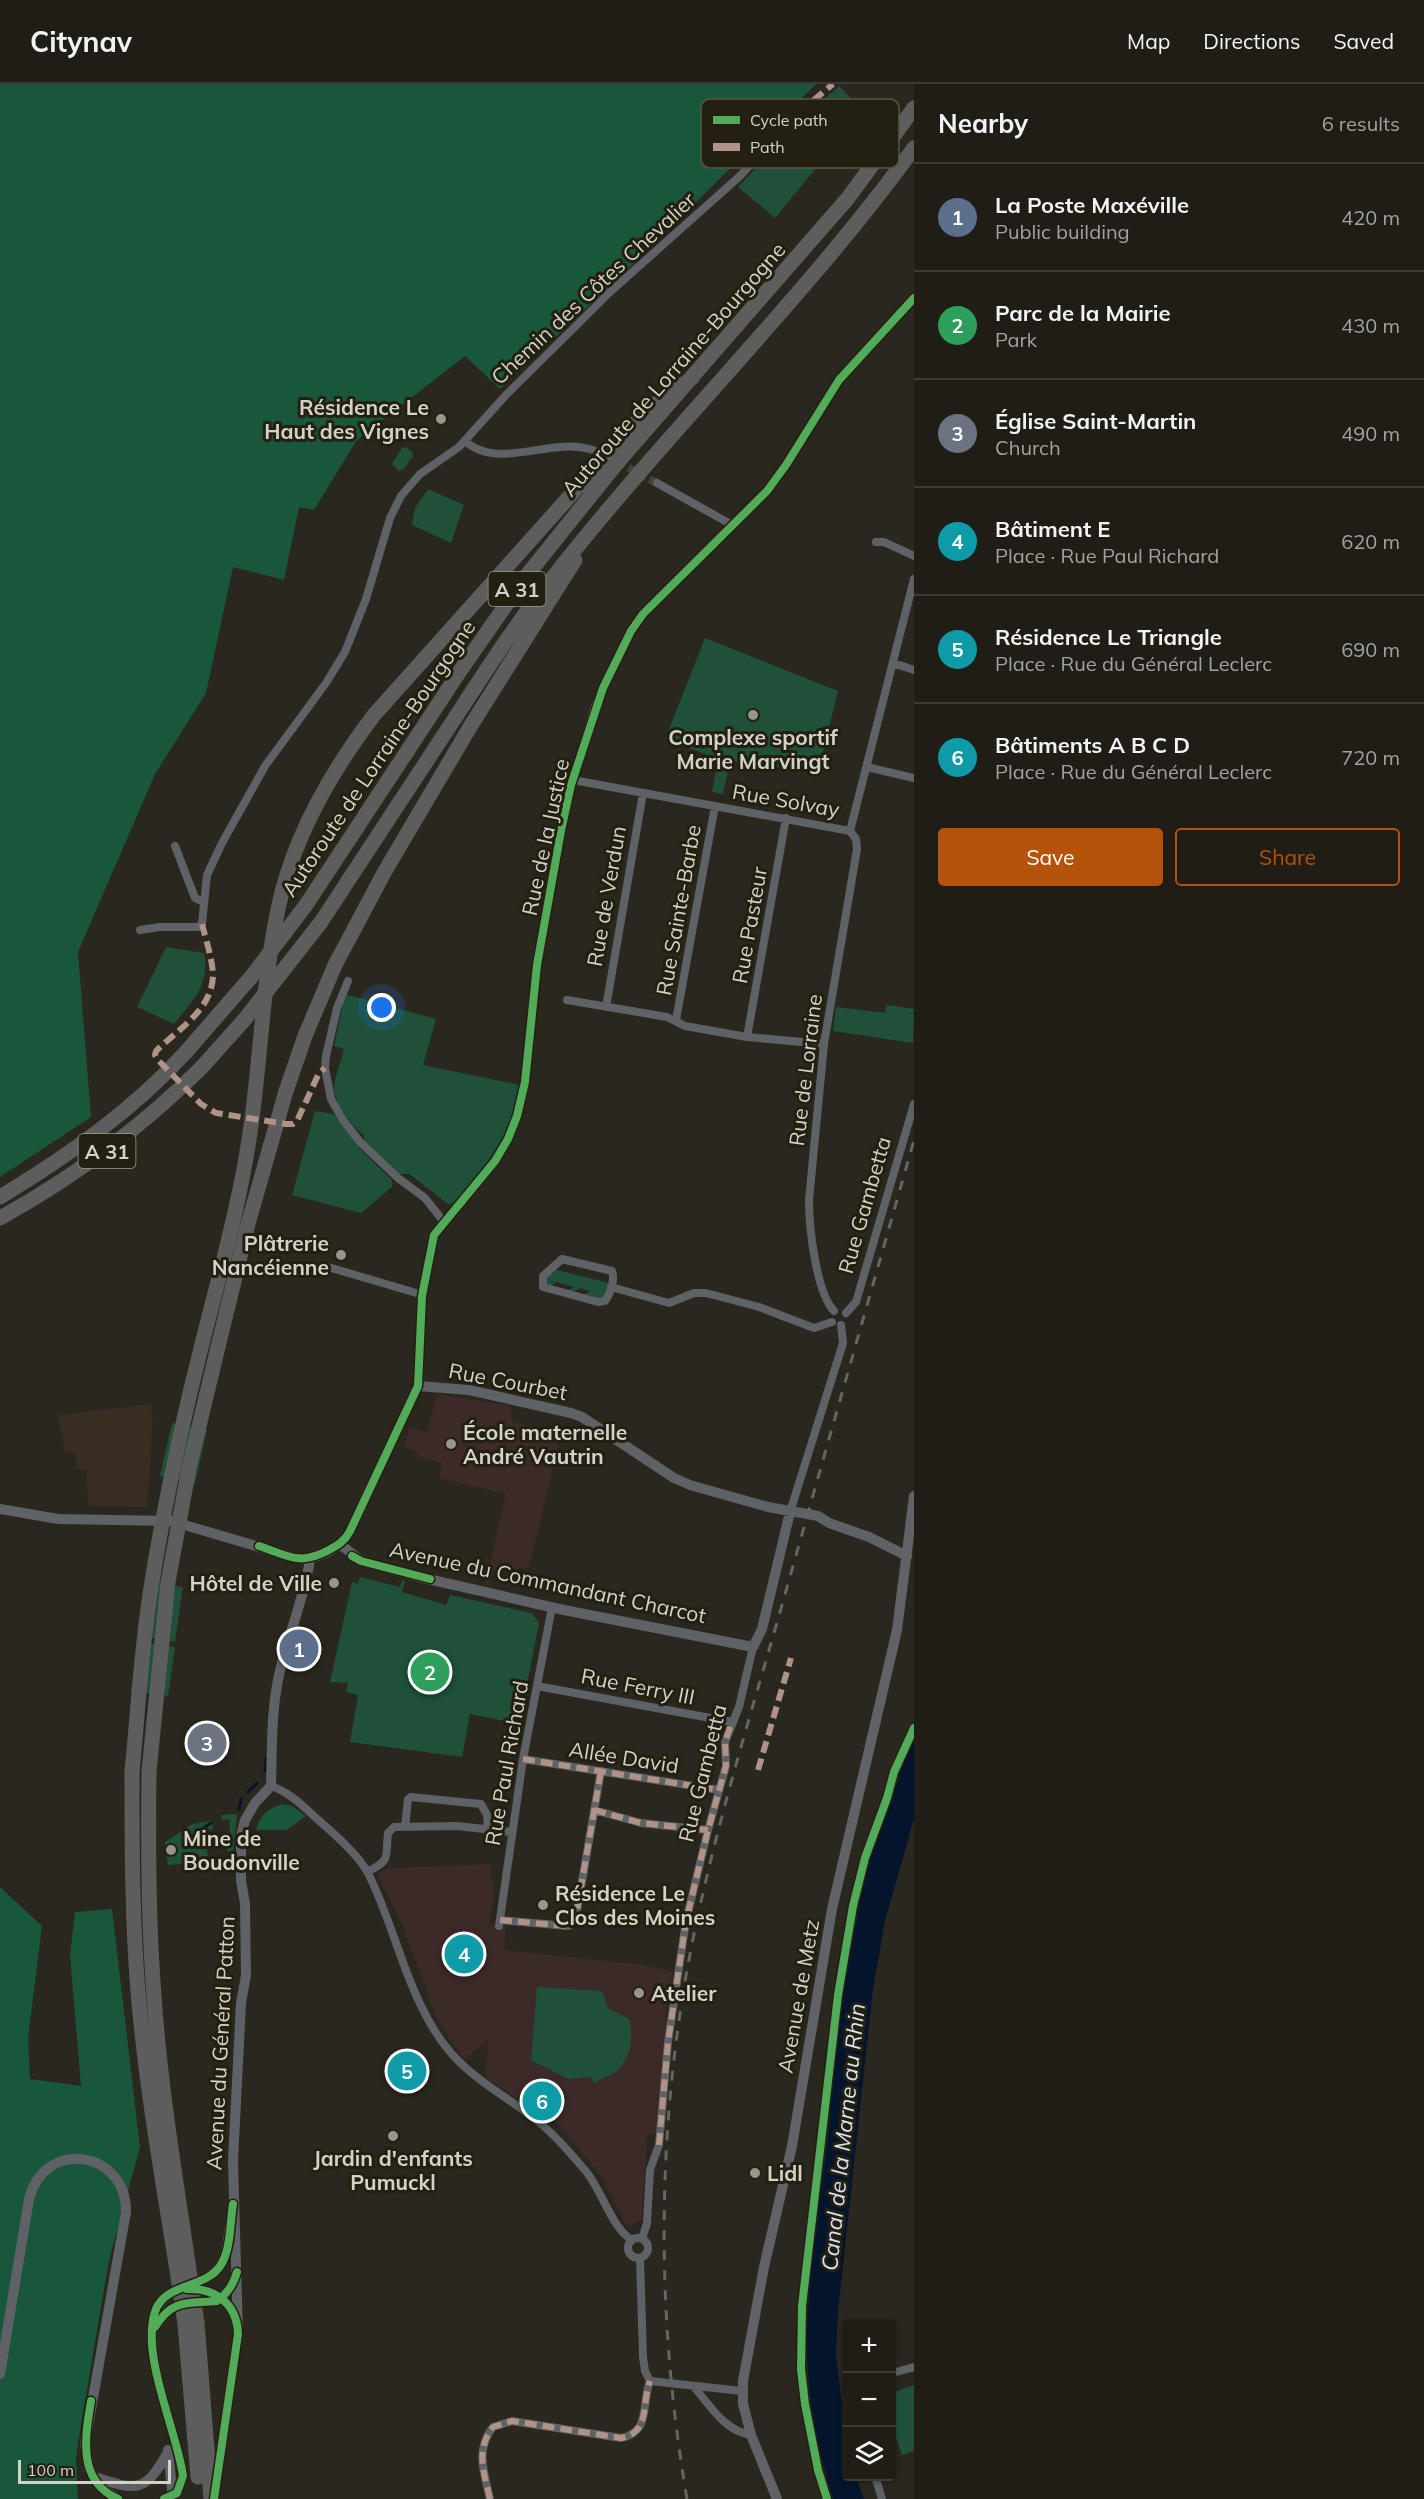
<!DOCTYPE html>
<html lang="en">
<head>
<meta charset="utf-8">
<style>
  body { margin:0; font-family:Mulish,sans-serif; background:#28261f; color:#f1f3f6 }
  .controls { position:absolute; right:18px; bottom:18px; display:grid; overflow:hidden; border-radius:6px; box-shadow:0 2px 4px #0004 }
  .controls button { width:54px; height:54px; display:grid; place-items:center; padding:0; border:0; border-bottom:2px solid #3d3b35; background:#201d16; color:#f1f3f6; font:30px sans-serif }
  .scale { position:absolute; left:18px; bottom:15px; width:153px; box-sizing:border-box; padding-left:6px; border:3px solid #d4d2c8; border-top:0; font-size:16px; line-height:21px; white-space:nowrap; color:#d4d2c8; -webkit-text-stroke:4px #242011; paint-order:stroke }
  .you { position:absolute; left:382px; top:924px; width:21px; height:21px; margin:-15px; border:4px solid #fff; border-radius:50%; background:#1a73e8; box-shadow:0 0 0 9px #1a73e833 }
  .badge { display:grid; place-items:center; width:39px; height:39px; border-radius:50%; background:#b45309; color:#fff; font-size:20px; font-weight:700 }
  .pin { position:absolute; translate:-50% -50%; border:3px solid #fff; box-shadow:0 2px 6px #0006 }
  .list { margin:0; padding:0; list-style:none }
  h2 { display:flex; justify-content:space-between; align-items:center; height:78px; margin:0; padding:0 24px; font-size:26px }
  h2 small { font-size:20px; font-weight:400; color:#a2a2a1 }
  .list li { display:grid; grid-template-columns:39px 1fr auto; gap:18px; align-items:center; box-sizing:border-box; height:108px; padding:0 24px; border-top:2px solid #3d3b35 }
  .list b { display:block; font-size:22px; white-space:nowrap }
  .list p { margin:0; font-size:20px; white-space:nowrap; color:#a2a2a1 }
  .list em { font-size:20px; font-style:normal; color:#a2a2a1 }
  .actions { display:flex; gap:12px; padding:18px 24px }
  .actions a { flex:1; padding:14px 0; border:2px solid #b45309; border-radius:6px; text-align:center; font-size:21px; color:#b45309 }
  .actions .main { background:#b45309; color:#fff }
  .icon { flex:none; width:33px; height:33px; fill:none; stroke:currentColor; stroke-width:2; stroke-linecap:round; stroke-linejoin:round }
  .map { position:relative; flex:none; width:914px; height:2415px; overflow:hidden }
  header { display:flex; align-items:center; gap:36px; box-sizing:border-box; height:84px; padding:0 30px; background:#201d16; border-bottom:2px solid #3d3b35 }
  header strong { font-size:28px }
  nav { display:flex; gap:33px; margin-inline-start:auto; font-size:21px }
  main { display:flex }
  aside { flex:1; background:#201d16 }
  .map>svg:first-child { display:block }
  .education { fill:#3c2a29 }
  .medical { fill:#392d21 }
  .green { fill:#1e503a }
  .forest { fill:#18573c }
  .water { fill:#05142d }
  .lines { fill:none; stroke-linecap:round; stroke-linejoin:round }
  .stream { stroke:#05142d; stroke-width:3 }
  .minor-tunnel { stroke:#444138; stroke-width:8; stroke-dasharray:8 4; stroke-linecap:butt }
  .minor { stroke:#5e6165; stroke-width:8 }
  .tertiary { stroke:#5e6165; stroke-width:10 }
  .secondary { stroke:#606267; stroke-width:10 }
  .motorway { stroke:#5c5d5c; stroke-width:15 }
  .rail { stroke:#656566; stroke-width:3; stroke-dasharray:10 10; stroke-linecap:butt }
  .motorway-bridge { stroke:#5c5d5c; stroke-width:15 }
  .quiet { stroke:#af9288; stroke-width:6; stroke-dasharray:12 6; stroke-linecap:butt }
  .cycleway-casing { stroke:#242011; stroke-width:11 }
  .cycleway { stroke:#51ab58; stroke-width:8 }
  .poi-dot { fill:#98968c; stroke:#242011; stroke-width:2 }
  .labels { text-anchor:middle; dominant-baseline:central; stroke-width:6; stroke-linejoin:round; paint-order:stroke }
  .shield { fill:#242011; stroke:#9f9d91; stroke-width:1.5 }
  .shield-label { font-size:20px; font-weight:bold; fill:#d4d2c8 }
  .street-label { font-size:21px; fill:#d4d2c8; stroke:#242011 }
  .poi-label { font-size:21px; font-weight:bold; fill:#d4d2c8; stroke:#242011; text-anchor:start }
  .water-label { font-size:22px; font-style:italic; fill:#d8e4f5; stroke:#242011 }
  .key { fill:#242011; stroke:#595548; stroke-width:1.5 }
  .key-label { font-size:16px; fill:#d4d2c8 }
</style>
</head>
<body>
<header>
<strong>Citynav</strong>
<nav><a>Map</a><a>Directions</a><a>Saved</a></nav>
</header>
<main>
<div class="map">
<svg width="914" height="2415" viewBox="0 0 914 2415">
  <rect width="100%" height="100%" fill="#2a271e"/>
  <path class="education" d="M437 1310 507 1321 511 1324 512 1338 561 1349 529 1484 494 1486 489 1502 485 1501 506 1410 439 1394 442 1379 418 1373 419 1368 404 1364 409 1344 427 1348Z
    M491 1780 492 1797 495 1804 489 1841 506 1842 504 1866 644 1881 673 1888 665 1932 667 1936 656 2050H647L642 2135 627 2143 602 2093 557 2039 486 1994 488 1955 465 1976 455 1963 436 1933 404 1845 378 1793 380 1788 389 1784Z"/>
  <path class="medical" d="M150 1320 153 1333 147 1423 88 1422 86 1386H77L75 1369 65 1368 58 1331Z"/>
  <path class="green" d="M839 2 863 27 775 134 738 103 800 37Z
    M406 363 412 368 413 372 403 386 399 387 392 380 402 364Z
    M428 405 464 421 451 459 412 441 415 424Z
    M705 554 838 607 818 688 730 677 723 710 712 708 718 675 665 655Z
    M166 863 204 869C210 901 193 916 174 940L137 923Z
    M345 910 436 935 423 981 520 1001C511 1052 488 1081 454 1119L448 1120 409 1090H399L364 1056V1051C353 1045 332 1016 334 1003 335 991 341 978 344 965L334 962Z
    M887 921 914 925 913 959 833 947 836 923 885 929Z
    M315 1027 334 1030 361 1066 392 1096V1103L361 1129 292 1111Z
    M553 1185 609 1199 606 1213 600 1215 584 1211 590 1207 580 1204 573 1208 568 1207 574 1203 556 1198 552 1202 546 1201 545 1195Z
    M172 1339 207 1346 195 1400 160 1392Z
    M360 1493 400 1503 402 1496 405 1497 402 1508 446 1521 450 1511 532 1529 539 1539 519 1640 470 1630 462 1673 350 1658 358 1611 346 1608 348 1599 330 1598 352 1498 358 1500Z
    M146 1498 183 1503 175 1558 139 1552Z
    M138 1557 175 1563 168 1612 131 1607Z
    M233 1730 237 1731 233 1771 225 1764 224 1759 231 1758 229 1735 222 1736V1731Z
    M212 1737 213 1745 207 1746 205 1749 208 1772 185 1780 168 1781 165 1758 192 1740Z
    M537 1903 602 1907 608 1924 629 1935C634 1951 631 1972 619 1985 613 1991 601 1995 594 1999L590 1993 568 1995 531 1976Z
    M914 2301V2367L902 2371 892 2342V2309Z"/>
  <path class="forest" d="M0 0H816L625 188 500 305 465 272 356 357 314 426 299 423 284 496 233 483 206 609 155 690 78 868 91 1033 0 1093Z
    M283 1720 292 1722 306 1732 287 1746H256C260 1731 268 1724 283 1720Z
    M0 1803 42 1842 28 1954 30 1995 81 2002 70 1871 75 1828 112 1825 140 2063 109 2176 79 2353 76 2374 78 2415H0Z"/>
  <path class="water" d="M914 1653V1735L885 1837 873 1905 838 2228 836 2271 846 2354V2392L856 2393 864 2415H833C818 2367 808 2318 807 2268 806 2199 819 2129 827 2060 836 1974 843 1888 863 1804 871 1766 886 1729 900 1692L897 1690Z"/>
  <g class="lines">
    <path class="stream" d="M265 1687 266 1674
      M248 1708 257 1699
      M239 1725 241 1715
      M205 1743 211 1739
      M191 1754 200 1751 203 1748"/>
    <path class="minor-tunnel" d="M618 378 657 399"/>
    <path class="minor" d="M465 357C501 389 552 349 598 368
      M657 399 734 442
      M876 458H884L914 472
      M893 579 914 586
      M867 683 914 694
      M573 696 850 747
      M850 747 914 495
      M175 762 195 814 204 818
      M140 846 160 843H198L202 840 207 791 222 759 265 682 326 599 345 568 366 515 390 434 401 412 420 390 459 363 506 311 610 208 740 92 775 54
      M348 897 337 924 326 972 325 984 331 1015 343 1036 360 1058 398 1094 425 1114 444 1138
      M567 916 667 933 685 942 747 953 824 960
      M606 923 643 709
      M676 936 715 722
      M747 953 786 734
      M562 1175 612 1187C615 1196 611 1209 605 1217L598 1218 543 1203V1192Z
      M324 1186 328 1183 423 1211
      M611 1203 669 1219 694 1209H706L759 1223 814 1244 832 1238
      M834 1227C816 1208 809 1143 809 1116L824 960 857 765 856 755 850 747
      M846 1229 856 1218 914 1020
      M418 1302 422 1212 434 1151 495 1077 508 1055 517 1032 525 998 537 881 569 708 595 622 631 547 643 530 767 407 786 381 839 296 914 214
      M790 1428 843 1259 841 1241
      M537 1602 732 1638
      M523 1675 719 1706
      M271 1702C289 1708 302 1721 315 1733 332 1748 358 1770 368 1789 393 1839 404 1896 433 1944 462 1993 500 2006 540 2039 557 2053 571 2070 584 2085 602 2105 611 2144 632 2156
      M594 1726 641 1739 708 1746
      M405 1743 408 1715 411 1713 481 1720 487 1731 488 1745
      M367 1788C392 1776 385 1773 388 1749L394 1743 457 1742 511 1748
      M500 1836 568 1842 575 1838 601 1687
      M499 1842 523 1675 552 1523
      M628 2164a10 10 0 1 1 20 0a10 10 0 1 1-20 0Z
      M642 2155 647 2139 650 2086 659 2061 668 1958 686 1837 708 1746 726 1682 725 1658 739 1623 753 1563
      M640 2174 643 2273 645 2287 650 2297 742 2307
      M892 2289 914 2283
      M695 2304C711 2323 725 2347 751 2351
      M875 2392 882 2415
      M490 2415C484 2388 475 2366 493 2343L512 2337 621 2354C651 2348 641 2321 650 2297"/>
    <path class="tertiary" d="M0 1425 58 1435 171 1437 293 1473C312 1478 336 1467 348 1451L418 1302 469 1306 571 1329 582 1333 674 1394 690 1401 768 1423 818 1432 829 1439 869 1453 907 1472
      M340 1460 361 1477 419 1493 564 1526 753 1563 762 1545 790 1428
      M187 2205C207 2204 226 2214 237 2232
      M156 2242C173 2214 188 2220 217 2217L230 2205 236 2191
      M0 2290 29 2115C45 2053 127 2067 126 2128L85 2359 89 2385 100 2403 118 2415
      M168 2366 173 2415
      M95 2393C137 2407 145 2409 168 2368
      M215 2407 238 2250 233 2077 241 1919 246 1891 245 1820 241 1796V1752L245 1736 255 1719 271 1702C272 1667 271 1631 278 1596 286 1555 304 1517 310 1475
      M164 2415 177 2409 183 2392C177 2348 139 2267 157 2225 168 2198 209 2205 222 2178 228 2168 228 2154 230 2142"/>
    <path class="secondary" d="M777 2415 751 2351 743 2320V2297L764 2183 792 2062 832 1825 897 1546 914 1412"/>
    <path class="motorway" d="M306 821 460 587 524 495 617 379 848 114 914 24
      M321 838C365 771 409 704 453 637 485 588 517 538 554 492 669 345 804 215 914 64
      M0 1113C68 1072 133 1026 186 968
      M0 1134C74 1093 141 1044 202 983
      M202 1260C220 1188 241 1116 251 1042 261 970 263 897 278 825 293 753 330 689 374 631L647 326 692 294
      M218 1263 248 1140 286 1007 305 952 335 881 385 787 470 643 575 476
      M132 1687C132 1764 132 1842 139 1919 147 2007 162 2093 176 2180
      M149 1687C148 1762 148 1836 154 1911 160 2001 175 2090 188 2179
      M197 2239 211 2415
      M185 2240 198 2393"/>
    <path class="rail" d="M687 2415C657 2240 656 2061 687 1886 710 1760 749 1637 784 1514 827 1361 871 1208 914 1056"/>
    <path class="motorway-bridge" d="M186 968 252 892 306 821
      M202 983 245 935 321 838
      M132 1687C138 1628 141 1569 150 1510 163 1426 181 1343 202 1260
      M149 1687 168 1498 189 1384 218 1263
      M188 2179 197 2239
      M176 2180 185 2240"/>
    <path class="quiet" d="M775 54 797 30 833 0
      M202 840C206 856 212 874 213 890 213 926 178 945 156 967L155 971 159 977 201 1020 216 1029 286 1040H293L297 1037 319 989 325 984
      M523 1675 719 1706
      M758 1686 791 1574
      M594 1726 641 1739 708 1746
      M500 1836 568 1842 575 1838 601 1687
      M659 2061 668 1958 686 1837 708 1746 726 1682 725 1658 732 1638
      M490 2415C484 2388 475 2366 493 2343L512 2337 621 2354C651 2348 641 2321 650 2297"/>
    <g class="cycleway-casing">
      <path id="cycleway" d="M259 1462C289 1472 299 1482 329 1466 338 1461 345 1457 350 1447L418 1302 422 1212 434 1151 495 1077 508 1055 517 1032 525 998 537 881 561 747 571 701 603 604 631 547 643 530 767 407 786 381 839 296 914 214
        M352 1472 361 1477 430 1495
        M187 2205C216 2204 237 2220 238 2250L214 2415
        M155 2243C173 2214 188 2220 217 2217 228 2209 233 2201 237 2188
        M91 2317C85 2353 77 2397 118 2415
        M164 2415 177 2409 183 2392C177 2347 139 2268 156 2225 167 2198 208 2205 222 2179 231 2163 230 2138 233 2120
        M827 2415 818 2386 805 2320 801 2285 802 2222 838 1911 853 1822 865 1774 887 1714 894 1688 914 1644"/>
    </g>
    <use href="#cycleway" class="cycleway"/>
  </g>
  <g class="poi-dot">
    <circle cx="441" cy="335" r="6"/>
    <circle cx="753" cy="631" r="6"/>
    <circle cx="341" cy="1171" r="6"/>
    <circle cx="451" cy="1360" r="6"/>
    <circle cx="334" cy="1499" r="6"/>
    <circle cx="171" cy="1766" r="6"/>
    <circle cx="543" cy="1821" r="6"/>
    <circle cx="639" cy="1909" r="6"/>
    <circle cx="393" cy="2052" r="6"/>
    <circle cx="755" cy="2089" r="6"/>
  </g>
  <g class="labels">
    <g class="shield">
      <rect x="488.5" y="488" width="57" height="34" rx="4.5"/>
      <rect x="78.5" y="1050" width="57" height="34" rx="4.5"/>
    </g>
    <g class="shield-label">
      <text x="517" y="505">A 31</text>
      <text x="107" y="1067">A 31</text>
    </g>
    <g class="street-label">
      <text transform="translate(593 204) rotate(-43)">Chemin des Côtes Chevalier</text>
      <text transform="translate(673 285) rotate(-49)">Autoroute de Lorraine-Bourgogne</text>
      <text transform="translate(378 674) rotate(-56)">Autoroute de Lorraine-Bourgogne</text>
      <text transform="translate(786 716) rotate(10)">Rue Solvay</text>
      <text transform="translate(545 753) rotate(-78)">Rue de la Justice</text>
      <text transform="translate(606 812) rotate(-80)">Rue de Verdun</text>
      <text transform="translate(678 826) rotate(-80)">Rue Sainte-Barbe</text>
      <text transform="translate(749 841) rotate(-80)">Rue Pasteur</text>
      <text transform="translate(805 986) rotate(-83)">Rue de Lorraine</text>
      <text transform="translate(864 1121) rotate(-74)">Rue Gambetta</text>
      <text transform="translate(508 1297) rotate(11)">Rue Courbet</text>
      <text transform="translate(548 1498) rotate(12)">Avenue du Commandant Charcot</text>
      <text transform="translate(638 1602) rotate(11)">Rue Ferry III</text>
      <text transform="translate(624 1673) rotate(9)">Allée David</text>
      <text transform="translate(506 1679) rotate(-80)">Rue Paul Richard</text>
      <text transform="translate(702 1689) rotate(-76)">Rue Gambetta</text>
      <text transform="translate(798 1912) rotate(-80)">Avenue de Metz</text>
      <text transform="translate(220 1959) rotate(-87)">Avenue du Général Patton</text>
    </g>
    <g class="poi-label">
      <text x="429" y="323" text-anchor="end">Résidence Le<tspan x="429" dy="24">Haut des Vignes</tspan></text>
      <text x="753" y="653" text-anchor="middle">Complexe sportif<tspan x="753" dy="24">Marie Marvingt</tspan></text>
      <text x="329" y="1159" text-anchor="end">Plâtrerie<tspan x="329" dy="24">Nancéienne</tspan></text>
      <text x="463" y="1348">École maternelle<tspan x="463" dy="24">André Vautrin</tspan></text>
      <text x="322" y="1499" text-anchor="end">Hôtel de Ville</text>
      <text x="183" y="1754">Mine de<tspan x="183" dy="24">Boudonville</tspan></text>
      <text x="555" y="1809">Résidence Le<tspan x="555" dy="24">Clos des Moines</tspan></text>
      <text x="651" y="1909">Atelier</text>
      <text x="393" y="2074" text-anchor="middle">Jardin d'enfants<tspan x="393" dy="24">Pumuckl</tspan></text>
      <text x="767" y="2089">Lidl</text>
    </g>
    <g class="water-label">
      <text transform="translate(843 2053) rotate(-84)">Canal de la Marne au Rhin</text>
    </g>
  </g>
  <rect x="701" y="15" width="198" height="69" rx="9" class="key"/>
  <rect x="713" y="32" width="27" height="8" fill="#51ab58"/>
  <rect x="713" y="59" width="27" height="8" fill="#af9288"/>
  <g class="key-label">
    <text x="750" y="42">Cycle path</text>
    <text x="750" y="69">Path</text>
  </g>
</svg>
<div class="controls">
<button>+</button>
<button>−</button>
<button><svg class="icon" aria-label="layers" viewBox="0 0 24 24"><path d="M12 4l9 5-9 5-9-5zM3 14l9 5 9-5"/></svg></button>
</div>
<div class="scale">100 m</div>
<div class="you"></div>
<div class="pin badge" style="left:299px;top:1565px;background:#5c6f8a">1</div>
<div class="pin badge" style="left:430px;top:1588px;background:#2e9e5b">2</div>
<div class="pin badge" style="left:207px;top:1659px;background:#6b7280">3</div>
<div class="pin badge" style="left:464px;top:1870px;background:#0f9aa8">4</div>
<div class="pin badge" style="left:407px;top:1987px;background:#0f9aa8">5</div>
<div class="pin badge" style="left:542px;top:2017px;background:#0f9aa8">6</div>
</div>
<aside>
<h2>Nearby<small>6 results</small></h2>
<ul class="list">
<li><span class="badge" style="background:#5c6f8a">1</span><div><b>La Poste Maxéville</b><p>Public building</p></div><em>420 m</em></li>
<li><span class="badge" style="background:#2e9e5b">2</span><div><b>Parc de la Mairie</b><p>Park</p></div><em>430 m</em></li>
<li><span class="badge" style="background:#6b7280">3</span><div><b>Église Saint-Martin</b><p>Church</p></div><em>490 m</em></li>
<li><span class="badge" style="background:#0f9aa8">4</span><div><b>Bâtiment E</b><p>Place · Rue Paul Richard</p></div><em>620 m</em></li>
<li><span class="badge" style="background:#0f9aa8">5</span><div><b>Résidence Le Triangle</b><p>Place · Rue du Général Leclerc</p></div><em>690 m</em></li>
<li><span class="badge" style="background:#0f9aa8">6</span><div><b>Bâtiments A B C D</b><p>Place · Rue du Général Leclerc</p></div><em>720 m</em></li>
</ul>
<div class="actions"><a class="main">Save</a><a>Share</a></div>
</aside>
</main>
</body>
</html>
